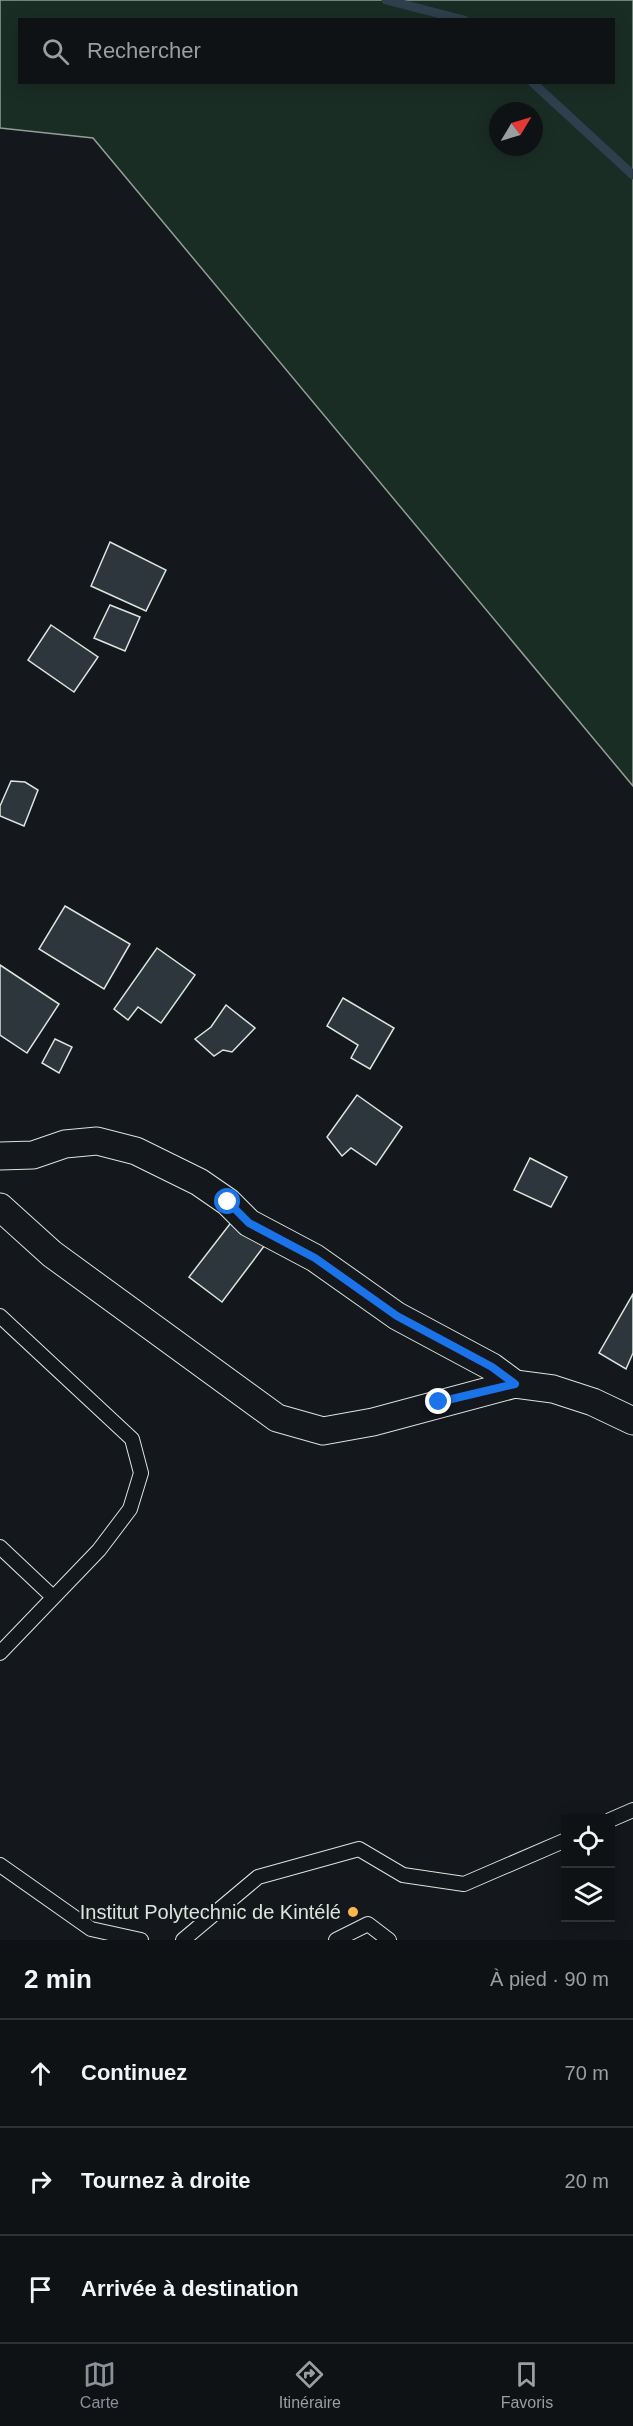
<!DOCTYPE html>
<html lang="fr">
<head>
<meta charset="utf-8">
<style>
  body { margin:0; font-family:Arial,sans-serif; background:#1d2022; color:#f1f3f6 }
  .controls { position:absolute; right:18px; bottom:18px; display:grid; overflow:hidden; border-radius:0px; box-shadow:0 3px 15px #0003 }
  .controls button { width:54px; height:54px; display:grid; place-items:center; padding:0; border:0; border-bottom:2px solid #2f3234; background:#0f1215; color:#f1f3f6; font:30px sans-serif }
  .compass { position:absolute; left:489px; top:102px; width:54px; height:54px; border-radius:50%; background:#0f1215; box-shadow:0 3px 15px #0003; rotate:52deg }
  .stop { position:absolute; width:18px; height:18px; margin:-14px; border:4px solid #1a73e8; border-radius:50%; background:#fff }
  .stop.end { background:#1a73e8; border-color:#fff; box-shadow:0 2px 6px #0008 }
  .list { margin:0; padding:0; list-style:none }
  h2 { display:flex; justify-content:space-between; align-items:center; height:78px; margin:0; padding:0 24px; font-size:26px }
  h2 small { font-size:20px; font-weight:400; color:#9b9ea0 }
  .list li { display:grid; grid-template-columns:39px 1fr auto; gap:18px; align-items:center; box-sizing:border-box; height:108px; padding:0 24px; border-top:2px solid #2f3234 }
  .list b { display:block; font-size:22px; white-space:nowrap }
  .list em { font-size:20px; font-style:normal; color:#9b9ea0 }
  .icon { flex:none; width:33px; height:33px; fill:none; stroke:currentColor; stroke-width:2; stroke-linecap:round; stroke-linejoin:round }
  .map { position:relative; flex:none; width:633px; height:1940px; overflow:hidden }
  .search { position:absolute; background:#0f1215; box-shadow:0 3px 15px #0003; left:18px; right:18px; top:18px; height:66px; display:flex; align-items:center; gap:15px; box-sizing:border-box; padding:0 21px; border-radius:0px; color:#9b9ea0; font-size:22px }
  .sheet { height:402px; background:#0f1215 }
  nav { display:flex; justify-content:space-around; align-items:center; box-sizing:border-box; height:84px; border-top:2px solid #2f3234; background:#0f1215; font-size:16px; color:#9b9ea0 }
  nav a { display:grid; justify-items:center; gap:3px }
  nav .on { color:#8c9099 }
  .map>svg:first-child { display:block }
  .green { fill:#1a2d24; stroke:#939e99; stroke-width:1.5; fill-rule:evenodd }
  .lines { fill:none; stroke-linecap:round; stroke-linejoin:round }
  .stream { stroke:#2f3f4d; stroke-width:9 }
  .building { fill:#2c363c; stroke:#d8e6dc; stroke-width:1.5 }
  .service-casing { stroke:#d8e6dc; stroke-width:16 }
  .minor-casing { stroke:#d8e6dc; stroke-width:29 }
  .service { stroke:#14181c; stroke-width:14 }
  .minor { stroke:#14181c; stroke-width:27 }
  .route { stroke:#1a73e8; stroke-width:8 }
  .poi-dot { fill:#ffb74d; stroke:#14181c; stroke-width:2 }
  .labels { text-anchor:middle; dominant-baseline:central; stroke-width:4.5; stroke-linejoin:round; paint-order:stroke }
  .poi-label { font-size:20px; fill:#d8e6dc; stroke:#14181c; text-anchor:end }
</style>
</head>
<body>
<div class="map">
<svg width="633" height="1940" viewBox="0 0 633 1940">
  <rect width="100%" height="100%" fill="#14181c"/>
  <path class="green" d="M0 0H633V786L93 138 0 128ZM20 20H614V82H20ZM498 111H534V147H498Z"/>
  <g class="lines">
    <path class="stream" d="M386 0 464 20
      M532 82 633 175"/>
  </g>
  <path class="building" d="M110 542 166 570 146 611 91 586Z
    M110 605 140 617 125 651 94 638Z
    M51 625 98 657 74 692 28 660Z
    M11 781 25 782 38 790 24 826 0 816V806Z
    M65 906 130 944 104 989 39 949Z
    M157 948 195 975 161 1023 138 1007 128 1020 114 1009Z
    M0 965 59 1004 27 1053 0 1035Z
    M343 998 394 1028 370 1069 351 1058 358 1045 327 1026Z
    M226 1005 255 1028 232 1052 223 1050 214 1056 195 1039 211 1027Z
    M55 1039 72 1047 59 1073 42 1063Z
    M357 1095 402 1127 376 1165 351 1148 342 1156 327 1137Z
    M530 1158 567 1177 551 1207 514 1190Z
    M233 1220 265 1245 222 1302 189 1277Z
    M633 1294V1353L626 1369 599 1353Z"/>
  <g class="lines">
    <g class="service-casing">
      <path id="service" d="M0 1316 132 1439 141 1473 130 1509 99 1550 0 1653
        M0 1547 53 1597
        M610 1820 633 1810
        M0 1865 91 1929 141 1940
        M183 1940 258 1877 359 1849 403 1875 464 1884 566 1840
        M336 1940 368 1924 389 1940"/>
    </g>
    <g class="minor-casing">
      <path id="minor" d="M0 1156 33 1155 65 1144 97 1141 136 1151 199 1182 228 1202 249 1223 315 1258 397 1316 492 1367 515 1384
        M0 1207 52 1254 277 1418 323 1431 373 1422 515 1384 553 1389 593 1402 633 1421"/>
    </g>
    <use href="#service" class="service"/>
    <use href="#minor" class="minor"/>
  </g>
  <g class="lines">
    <path class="route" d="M228 1202 249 1223 315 1258 397 1316 492 1367 515 1384 439 1402"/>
  </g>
  <circle class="poi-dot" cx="353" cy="1912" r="6"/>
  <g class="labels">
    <g class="poi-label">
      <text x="341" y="1912">Institut Polytechnic de Kintélé</text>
    </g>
  </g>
</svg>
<div class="controls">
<button><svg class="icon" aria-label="locate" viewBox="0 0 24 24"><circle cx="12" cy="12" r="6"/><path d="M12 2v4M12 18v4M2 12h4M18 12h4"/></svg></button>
<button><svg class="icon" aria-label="layers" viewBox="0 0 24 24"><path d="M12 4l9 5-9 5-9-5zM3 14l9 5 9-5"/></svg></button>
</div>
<svg class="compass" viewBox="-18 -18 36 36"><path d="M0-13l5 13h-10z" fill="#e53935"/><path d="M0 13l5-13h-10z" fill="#9b9ea0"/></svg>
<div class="stop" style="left:228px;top:1202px"></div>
<div class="stop end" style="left:439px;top:1402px"></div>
<div class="search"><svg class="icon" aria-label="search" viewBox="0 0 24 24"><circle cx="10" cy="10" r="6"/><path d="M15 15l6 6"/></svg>Rechercher</div>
</div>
<section class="sheet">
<h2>2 min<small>À pied · 90 m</small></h2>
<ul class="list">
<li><svg class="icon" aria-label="ahead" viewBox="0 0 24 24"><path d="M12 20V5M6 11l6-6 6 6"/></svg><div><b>Continuez</b></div><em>70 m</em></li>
<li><svg class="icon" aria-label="right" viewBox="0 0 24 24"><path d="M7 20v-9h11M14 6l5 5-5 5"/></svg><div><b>Tournez à droite</b></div><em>20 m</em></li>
<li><svg class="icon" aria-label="arrive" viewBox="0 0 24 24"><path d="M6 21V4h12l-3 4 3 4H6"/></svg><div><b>Arrivée à destination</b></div></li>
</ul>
</section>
<nav>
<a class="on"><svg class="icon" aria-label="map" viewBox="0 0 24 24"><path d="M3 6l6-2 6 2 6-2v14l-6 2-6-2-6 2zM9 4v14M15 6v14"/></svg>Carte</a>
<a><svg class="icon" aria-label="directions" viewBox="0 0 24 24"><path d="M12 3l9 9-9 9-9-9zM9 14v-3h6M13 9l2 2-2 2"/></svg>Itinéraire</a>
<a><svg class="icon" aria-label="saved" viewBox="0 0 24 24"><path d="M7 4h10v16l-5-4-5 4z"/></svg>Favoris</a>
</nav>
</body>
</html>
